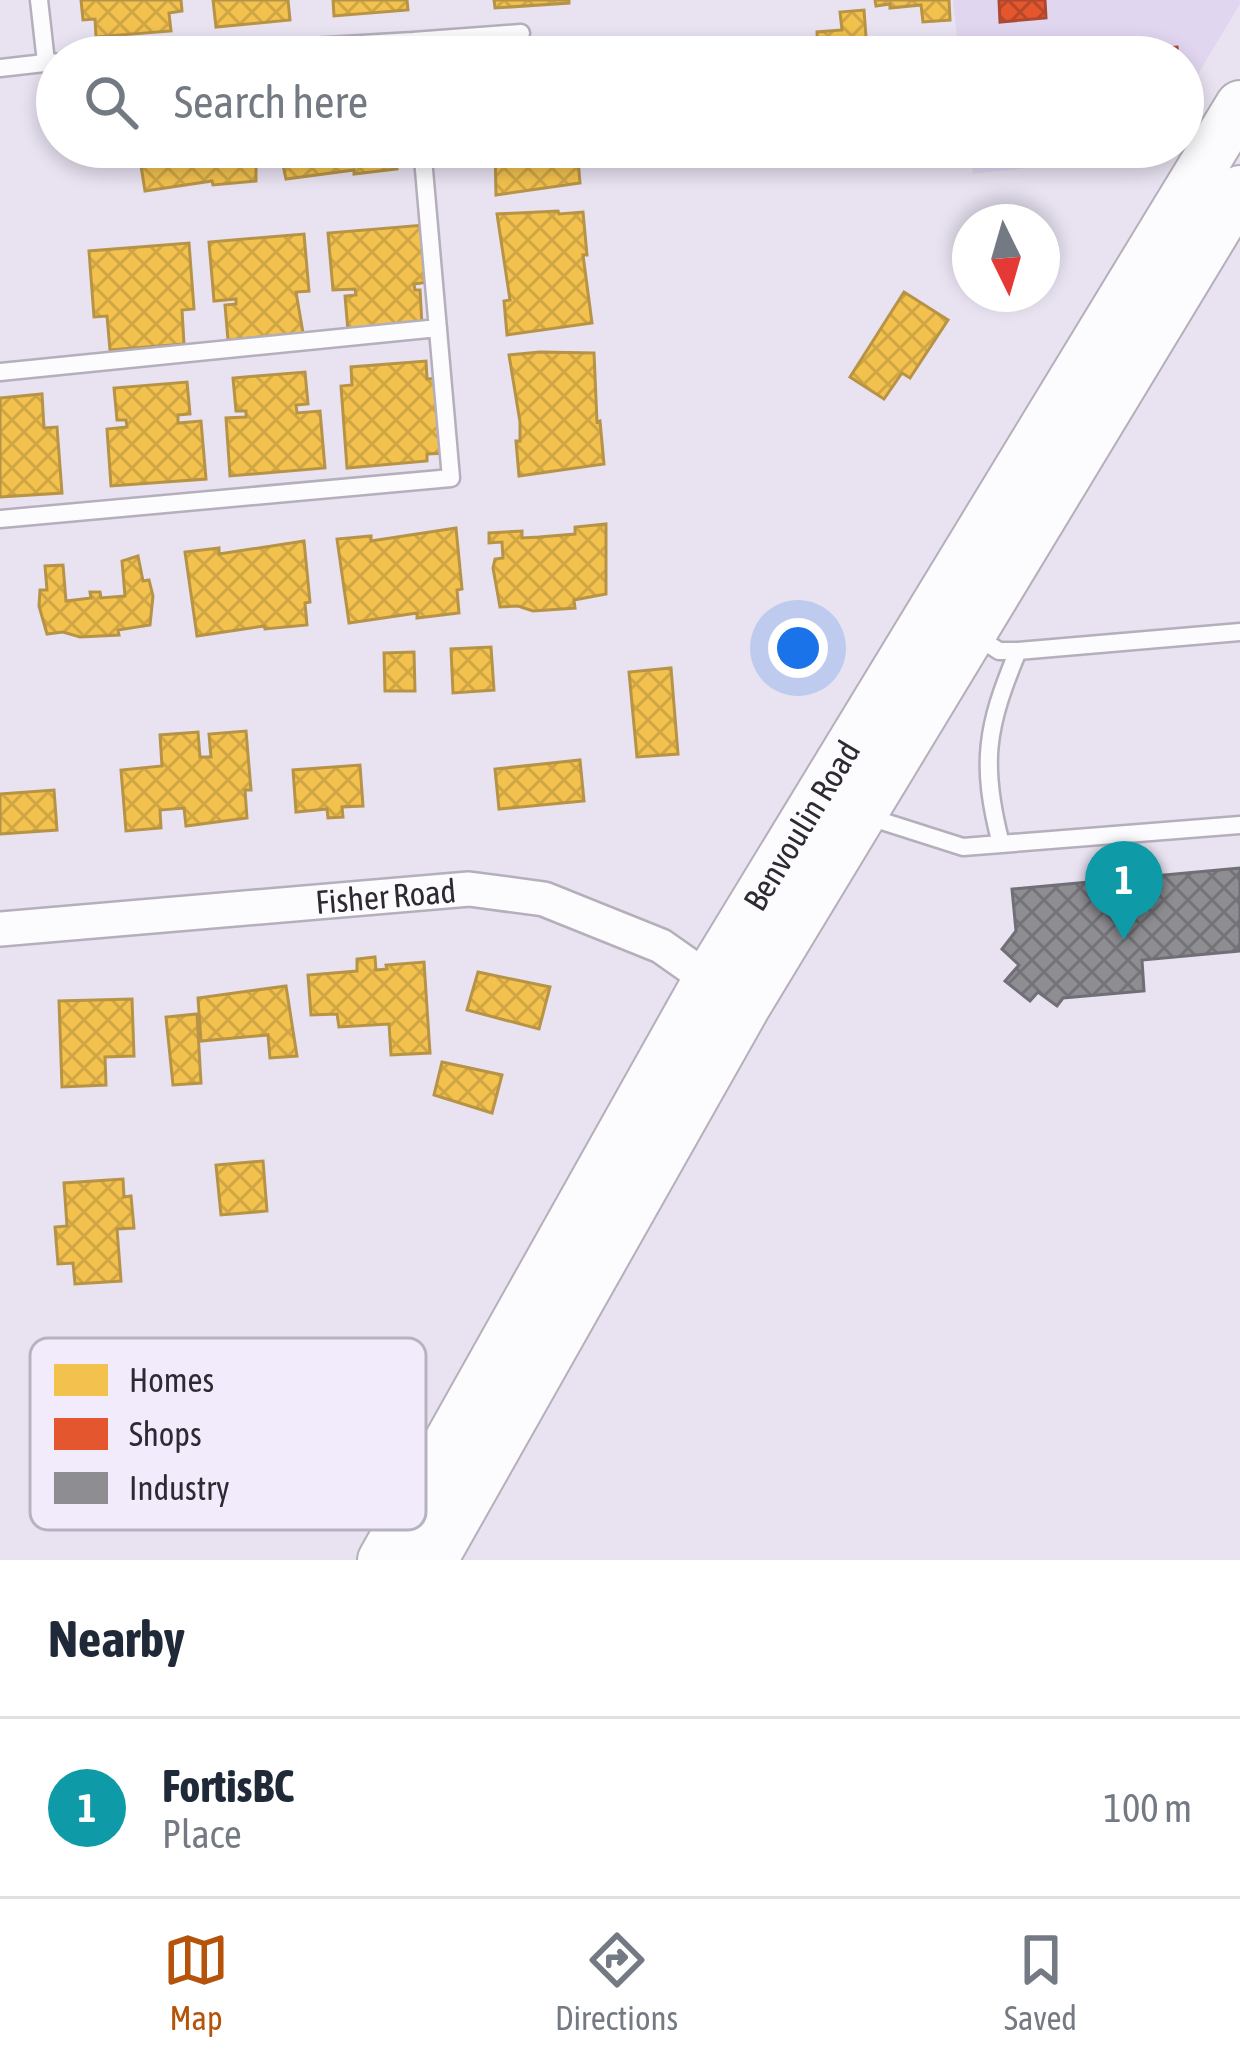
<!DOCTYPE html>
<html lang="en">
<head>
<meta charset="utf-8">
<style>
  body { margin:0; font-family:"Asap Condensed",sans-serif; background:#f6f6f7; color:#1f2937 }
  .compass { position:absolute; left:952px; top:204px; width:108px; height:108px; border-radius:50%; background:#fff; box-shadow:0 6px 18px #0003; rotate:175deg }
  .you { position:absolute; left:798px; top:648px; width:42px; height:42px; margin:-30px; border:9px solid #fff; border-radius:50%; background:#1a73e8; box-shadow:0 0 0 18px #1a73e833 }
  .badge { display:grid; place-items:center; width:78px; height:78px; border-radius:50%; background:#b45309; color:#fff; font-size:39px; font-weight:700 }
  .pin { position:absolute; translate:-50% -99px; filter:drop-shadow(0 3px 6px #0008) }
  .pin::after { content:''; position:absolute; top:63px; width:42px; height:36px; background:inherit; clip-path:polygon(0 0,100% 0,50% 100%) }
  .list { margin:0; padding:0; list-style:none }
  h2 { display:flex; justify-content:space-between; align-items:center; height:156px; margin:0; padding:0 48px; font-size:51px }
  h2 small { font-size:39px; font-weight:400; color:#747a83 }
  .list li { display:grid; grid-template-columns:78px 1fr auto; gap:36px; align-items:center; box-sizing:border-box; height:180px; padding:0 48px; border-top:3px solid #e0e1e3 }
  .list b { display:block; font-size:45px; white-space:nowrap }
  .list p { margin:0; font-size:39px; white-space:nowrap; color:#747a83 }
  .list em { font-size:39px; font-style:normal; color:#747a83 }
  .icon { flex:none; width:66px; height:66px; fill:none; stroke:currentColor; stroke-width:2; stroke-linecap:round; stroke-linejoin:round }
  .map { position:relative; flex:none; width:1240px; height:1560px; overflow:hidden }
  .search { position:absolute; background:#fff; box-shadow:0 6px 18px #0003; left:36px; right:36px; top:36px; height:132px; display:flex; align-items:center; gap:30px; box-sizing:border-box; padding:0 42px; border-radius:66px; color:#747a83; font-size:45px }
  .sheet { height:336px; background:#fff }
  nav { display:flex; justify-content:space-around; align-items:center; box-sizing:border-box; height:168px; border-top:3px solid #e0e1e3; background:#fff; font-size:33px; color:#747a83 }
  nav a { display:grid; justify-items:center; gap:6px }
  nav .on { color:#b45309 }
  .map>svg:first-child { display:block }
  .built { fill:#e1d6f0 }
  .homes { fill:url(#homes-cross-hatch); stroke:#b79346; stroke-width:3 }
  .shops { fill:url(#shops-cross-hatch); stroke:#ad4930; stroke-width:3 }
  .industry { fill:url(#industry-cross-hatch); stroke:#706f76; stroke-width:3 }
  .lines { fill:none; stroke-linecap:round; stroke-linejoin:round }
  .lane-casing { stroke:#b4afba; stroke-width:21 }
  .street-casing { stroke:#b4afba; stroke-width:38 }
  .secondary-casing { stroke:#b4afba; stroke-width:52 }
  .lane { stroke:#fcfbfd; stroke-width:16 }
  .street { stroke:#fcfbfd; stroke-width:33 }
  .secondary { stroke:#fcfbfd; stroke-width:48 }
  .labels { text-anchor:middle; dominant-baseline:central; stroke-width:12; stroke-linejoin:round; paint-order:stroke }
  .street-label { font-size:33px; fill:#2e2933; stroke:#f2ebfc }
  .key { fill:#f2ebfc; stroke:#b7b1c0; stroke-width:3 }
  .key-label { font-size:33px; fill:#2e2933 }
</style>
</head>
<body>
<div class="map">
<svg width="1240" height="1560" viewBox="0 0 1240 1560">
  <defs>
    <pattern id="homes-cross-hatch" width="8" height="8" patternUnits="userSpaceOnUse" patternTransform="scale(3)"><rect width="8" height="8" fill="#f2c14e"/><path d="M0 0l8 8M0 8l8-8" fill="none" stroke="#d0a645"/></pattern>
    <pattern id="shops-cross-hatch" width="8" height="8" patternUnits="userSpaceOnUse" patternTransform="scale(3)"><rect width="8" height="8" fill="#e4572e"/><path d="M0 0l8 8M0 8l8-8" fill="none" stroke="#b94828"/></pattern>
    <pattern id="industry-cross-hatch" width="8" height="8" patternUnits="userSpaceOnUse" patternTransform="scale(3)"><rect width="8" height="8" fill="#8d8d92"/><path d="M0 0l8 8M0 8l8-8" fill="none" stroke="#747378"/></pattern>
  </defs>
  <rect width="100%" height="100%" fill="#e8e2f1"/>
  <path class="built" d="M953 0H1240V4L1183 99V57H959Z
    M970 147H1154L1150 154 973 174Z"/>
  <path class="homes" d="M81 0H181L182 11 169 13 171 31 96 37 95 19 83 20Z
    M213 0H288L290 20 216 27Z
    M333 0H407L408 10 334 16Z
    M494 0H569V3L495 8Z
    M875 0H949L950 20 923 22 921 5 890 8V4L876 6Z
    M864 10 867 50 849 51 850 57 818 56 817 32 842 30 840 12Z
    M138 147H256V181L213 185 212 181 145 191Z
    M279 147H395L397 169 354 174V170L286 179Z
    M495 147H577L580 183 496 195Z
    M558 211 559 214 583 212 587 255H583L592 323 507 335 504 301 510 300 497 214Z
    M424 225 429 282 414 284 415 290H420L422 325 348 331 345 296 356 295 355 289 333 290 328 233Z
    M304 234 309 291 296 292 303 333 228 340 225 305 236 304V299L214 301 209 242Z
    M189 243 194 309 182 310 184 344 110 350 107 316 94 317 89 251Z
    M904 292 948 320 910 378 902 373 884 399 850 377Z
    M540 352 594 353 597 422 600 421 604 464 519 476 516 441H520V422L509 355Z
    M426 361 427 379 440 378 446 453 427 454V461L347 468 341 386 352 385 351 367Z
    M305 372 308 404 296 405 297 413 320 411 325 468 230 476 226 418 246 417V411H236L233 378Z
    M187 382 190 414 178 415V423L201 421 206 479 111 486 107 429 127 427 126 420H117L114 388Z
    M42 394 44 428 57 427 62 493 0 497V398Z
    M606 524V594L574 600 575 608 533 611 518 606 500 607 493 568 495 559 503 558 502 542 489 543V533L522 531V538L539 537 575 534V527Z
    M456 528 462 589 457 590 459 613 417 618V613L349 623 337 539 371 536V541Z
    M304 541 310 602 305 603 307 625 265 629 264 626 197 636 185 552 219 548V554Z
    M138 556 143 581 149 580 153 596 150 625 118 630 119 635 80 637 63 632 47 634 39 606 40 590H47L45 566 63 565 66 601 91 598 90 592H100L101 598 125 596 122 561Z
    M491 647 494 690 453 693 451 649Z
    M414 652 415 691H385L384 653Z
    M671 668 678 754 637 757 629 672Z
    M246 731 251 790H245L247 818 186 826 184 808 160 810 161 828 126 831 121 770 162 766 160 735 198 732 200 757H211L209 734Z
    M580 760 584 801 499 809 495 769Z
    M360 765 363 806 342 807 343 817 328 818 327 809 296 812 293 770Z
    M54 790 57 830 0 834V794Z
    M375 957 376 970 387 969 386 965 424 962 430 1053 391 1055 389 1024 339 1027 337 1014 311 1015 308 975 357 971V959Z
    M478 972 550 987 539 1029 467 1010Z
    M286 986 297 1056 270 1058 268 1035 201 1041 198 998Z
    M132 999 134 1056 105 1057 106 1085 62 1087 59 1001Z
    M197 1014 201 1083 173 1085 166 1017Z
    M442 1062 502 1075 492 1113 434 1095Z
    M263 1161 267 1211 221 1215 216 1165Z
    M123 1179 124 1197 131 1196 134 1228 117 1229 121 1281 75 1284 73 1263 58 1264 55 1227 67 1226 64 1183Z"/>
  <path class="shops" d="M999 0H1045L1046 18 1000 22Z
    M1177 47 1178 57H1089V54Z"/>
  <path class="industry" d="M1240 868V951L1142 960 1144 991 1063 998 1057 1006 1038 992 1030 1001 1005 981 1019 965 1002 949 1016 931 1012 889Z"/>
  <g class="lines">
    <g class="lane-casing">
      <path id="lane" d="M39 0 46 62
        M413 41 521 33
        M139 57 413 41 414 57
        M0 68 53 62
        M0 372 438 328
        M0 519 451 478 422 147
        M976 636 999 651H1018L1240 632
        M869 817 963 847 1240 825
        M1001 844C980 764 986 727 1018 651"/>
    </g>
    <g class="street-casing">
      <g id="street">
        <path id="s1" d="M0 929 469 889 544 899 661 946 725 991"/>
      </g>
    </g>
    <g class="secondary-casing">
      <g id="secondary">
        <path id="s2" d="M382 1560 708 979 1240 105"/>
        <path d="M433 1560 746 1006 1240 190"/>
      </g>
    </g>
    <use href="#lane" class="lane"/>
    <use href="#street" class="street"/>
    <use href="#secondary" class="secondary"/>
  </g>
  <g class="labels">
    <g class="street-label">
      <text stroke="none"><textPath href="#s2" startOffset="846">Benvoulin Road</textPath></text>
      <text stroke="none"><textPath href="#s1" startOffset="387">Fisher Road</textPath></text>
    </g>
  </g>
  <rect x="30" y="1338" width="396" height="192" rx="18" class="key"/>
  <rect x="54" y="1364" width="54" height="32" fill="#f2c14e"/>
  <rect x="54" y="1418" width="54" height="32" fill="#e4572e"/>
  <rect x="54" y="1472" width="54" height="32" fill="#8d8d92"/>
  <g class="key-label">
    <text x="129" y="1392">Homes</text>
    <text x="129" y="1446">Shops</text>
    <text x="129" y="1500">Industry</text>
  </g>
</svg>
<svg class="compass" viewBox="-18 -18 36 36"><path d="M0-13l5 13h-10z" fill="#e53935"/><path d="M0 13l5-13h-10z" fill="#747a83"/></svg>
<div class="you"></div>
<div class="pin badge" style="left:1124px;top:940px;background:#0f9aa8">1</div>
<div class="search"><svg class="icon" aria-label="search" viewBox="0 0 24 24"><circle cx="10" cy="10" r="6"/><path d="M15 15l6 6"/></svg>Search here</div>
</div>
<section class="sheet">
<h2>Nearby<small></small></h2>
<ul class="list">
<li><span class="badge" style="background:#0f9aa8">1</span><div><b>FortisBC</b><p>Place</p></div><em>100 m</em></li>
</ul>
</section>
<nav>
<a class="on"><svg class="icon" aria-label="map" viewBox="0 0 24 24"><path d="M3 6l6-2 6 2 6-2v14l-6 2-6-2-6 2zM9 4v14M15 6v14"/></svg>Map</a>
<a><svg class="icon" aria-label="directions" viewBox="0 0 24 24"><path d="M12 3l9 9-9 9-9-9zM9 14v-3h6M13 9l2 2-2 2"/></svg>Directions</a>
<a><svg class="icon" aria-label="saved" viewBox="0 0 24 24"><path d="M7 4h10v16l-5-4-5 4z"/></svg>Saved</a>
</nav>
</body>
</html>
